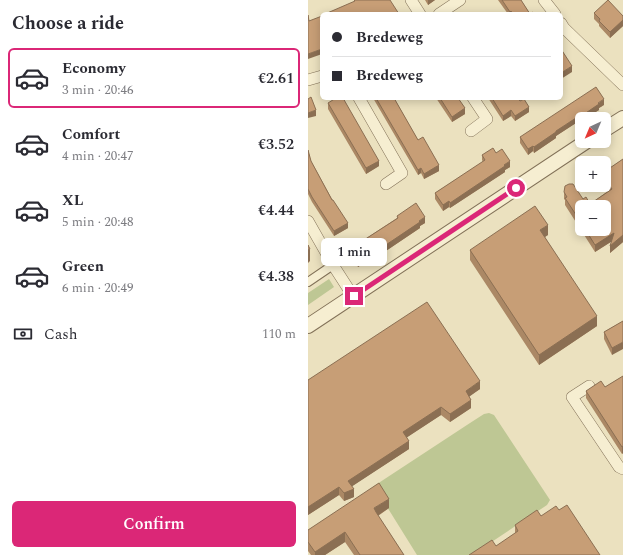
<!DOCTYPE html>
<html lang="en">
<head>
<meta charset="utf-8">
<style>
  body { margin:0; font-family:Spectral,serif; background:#f7f7f7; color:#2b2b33; height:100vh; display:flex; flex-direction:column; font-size:15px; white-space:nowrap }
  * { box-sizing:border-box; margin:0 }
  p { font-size:13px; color:#7c7c81 }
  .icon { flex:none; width:22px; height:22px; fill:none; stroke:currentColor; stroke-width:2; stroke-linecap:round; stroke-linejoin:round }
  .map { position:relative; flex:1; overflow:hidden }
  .details { display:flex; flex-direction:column; background:#fff; width:308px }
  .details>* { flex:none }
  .banner { position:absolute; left:12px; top:12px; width:243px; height:88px; border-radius:6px; box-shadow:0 2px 10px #0003; display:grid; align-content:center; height:88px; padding:0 12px; background:#fff }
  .needle { width:26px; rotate:224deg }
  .fabs { position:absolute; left:267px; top:112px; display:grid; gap:8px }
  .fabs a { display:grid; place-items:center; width:36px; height:36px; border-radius:6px; background:#fff; box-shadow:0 2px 10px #0003; font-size:20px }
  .end { position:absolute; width:18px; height:18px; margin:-9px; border:5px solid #db2777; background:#fff; box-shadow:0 0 0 2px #fff }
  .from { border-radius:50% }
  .bubble { position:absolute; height:28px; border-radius:6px; background:#fff; box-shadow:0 2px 10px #0003; font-size:13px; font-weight:600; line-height:28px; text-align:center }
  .banner b { display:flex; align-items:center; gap:14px; height:38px; font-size:15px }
  .banner b+b { border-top:1px solid #e1e1e2 }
  .banner i { width:10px; height:10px; background:#2b2b33 }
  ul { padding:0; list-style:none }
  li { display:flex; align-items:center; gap:12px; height:60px; margin:0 8px 6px; padding:0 4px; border:2px solid transparent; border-radius:6px }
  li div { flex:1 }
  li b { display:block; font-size:15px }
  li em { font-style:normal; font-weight:600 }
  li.selected { border-color:#db2777 }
  li>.icon { width:36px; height:36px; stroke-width:1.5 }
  h2 { padding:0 12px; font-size:18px; line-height:48px }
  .pay { display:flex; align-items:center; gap:10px; height:44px; padding:0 12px; font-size:15px }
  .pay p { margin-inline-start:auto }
  .primary-button { display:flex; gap:8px; margin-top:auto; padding:8px 12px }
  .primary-button a { flex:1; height:46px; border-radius:6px; background:#db2777; color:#fff; font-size:16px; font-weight:600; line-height:46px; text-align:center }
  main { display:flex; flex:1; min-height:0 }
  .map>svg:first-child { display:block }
  .green { fill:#bec794 }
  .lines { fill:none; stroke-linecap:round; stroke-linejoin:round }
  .pedestrian-casing { stroke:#827158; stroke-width:10 }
  .minor-casing { stroke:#827158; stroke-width:12 }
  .tertiary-casing { stroke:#827158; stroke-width:16 }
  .pedestrian { stroke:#f6eed1; stroke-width:8 }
  .minor { stroke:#f6eed1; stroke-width:11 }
  .tertiary { stroke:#f6eed1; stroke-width:14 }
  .wall { fill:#ab8865; fill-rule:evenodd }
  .shaded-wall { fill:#8b6f53 }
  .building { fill:#c79e76; stroke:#8b6f53 }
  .route { stroke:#db2777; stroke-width:5 }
</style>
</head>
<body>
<main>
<section class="details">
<h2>Choose a ride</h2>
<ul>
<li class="selected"><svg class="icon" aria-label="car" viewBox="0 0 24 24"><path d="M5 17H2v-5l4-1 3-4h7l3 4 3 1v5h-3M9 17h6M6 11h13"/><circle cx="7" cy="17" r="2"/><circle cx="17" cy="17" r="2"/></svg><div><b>Economy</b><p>3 min · 20:46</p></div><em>€2.61</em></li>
<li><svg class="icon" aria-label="car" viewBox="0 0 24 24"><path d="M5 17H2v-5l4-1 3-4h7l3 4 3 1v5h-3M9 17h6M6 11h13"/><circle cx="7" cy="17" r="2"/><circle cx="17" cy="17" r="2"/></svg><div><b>Comfort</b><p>4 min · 20:47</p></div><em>€3.52</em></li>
<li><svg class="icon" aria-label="car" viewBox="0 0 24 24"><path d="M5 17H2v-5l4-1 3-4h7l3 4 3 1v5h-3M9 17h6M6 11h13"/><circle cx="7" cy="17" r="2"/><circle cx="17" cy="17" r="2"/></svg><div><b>XL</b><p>5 min · 20:48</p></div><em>€4.44</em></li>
<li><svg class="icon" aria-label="car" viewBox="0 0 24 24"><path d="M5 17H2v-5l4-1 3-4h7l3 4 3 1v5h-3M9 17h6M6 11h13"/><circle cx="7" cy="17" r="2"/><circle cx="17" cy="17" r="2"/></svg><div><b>Green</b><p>6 min · 20:49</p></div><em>€4.38</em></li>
</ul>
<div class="pay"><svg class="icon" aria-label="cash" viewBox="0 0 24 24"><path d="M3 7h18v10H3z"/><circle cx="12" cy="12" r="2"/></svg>Cash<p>110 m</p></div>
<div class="primary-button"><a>Confirm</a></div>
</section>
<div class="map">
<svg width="315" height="555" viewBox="0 0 315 555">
  <rect width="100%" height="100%" fill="#ebe1bf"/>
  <path class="green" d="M21,279L26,287L0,305V293Z
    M181,413L186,415L242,500L239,505L164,555H109L66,486L162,423L176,414Z"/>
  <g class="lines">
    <g class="pedestrian-casing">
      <path id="pedestrian" d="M0,282L25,265"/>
    </g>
    <g class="minor-casing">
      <path id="minor" d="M103,0L112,14
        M236,0L247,14
        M131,14L152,0
        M253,23L256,28L315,85
        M0,80L14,76
        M51,98L94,173L78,184
        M163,131L179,119L165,98
        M0,221L25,265L45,296
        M281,386L264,397L311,467L315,469"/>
    </g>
    <g class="tertiary-casing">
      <path id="tertiary" d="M296,130L315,118
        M0,326L279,141"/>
    </g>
    <use href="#pedestrian" class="pedestrian"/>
    <use href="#minor" class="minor"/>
    <use href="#tertiary" class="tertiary"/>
  </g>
  <path class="wall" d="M117,0H127L120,5Z
    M190,0H213L222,14H226H200Z
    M286,13L315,16V26L302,38L291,26V24L286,19Z
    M65,98H86L110,140L131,171L116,179L113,173L110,175Z
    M128,98H150L157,114L144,122Z
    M180,98H210L221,112L207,121L203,116L195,121Z
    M20,103L71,166L58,174L20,109Z
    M296,105L291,108V110L274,119V121L269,125L268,123L248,136V138L226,153L225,151L220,155L212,143V137Z
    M0,150L3,161L40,228L26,236L4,202L0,194Z
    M188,153L202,167L197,170V172L142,208L141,207L135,211L127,199V193L175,162L174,160V155Z
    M315,159V242L302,253L304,241L287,252L257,205V200L256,199V192L275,199L282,204L300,191L296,185V172ZM274,207L296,229H274Z
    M89,216L117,223L112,226V228L57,265L56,263L50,267L42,255V249L89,218Z
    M240,235L237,237L289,326L231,365L162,260V250Z
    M315,321L304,355L296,339V332Z
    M315,376V453L314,454L278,398V391L297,387Z
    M0,380L172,389L161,396L163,408L142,422L133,415L99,437L101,449L44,486L46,497L36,501L31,495L0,515Z
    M81,508L70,516L96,555H46L37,542L17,555H3L0,551V530Z
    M251,510L188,546L207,534V525Z"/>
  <path class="shaded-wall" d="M120,0H127L120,5Z
    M315,20V26L302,38V32Z
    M14,49V54L0,59V54Z
    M264,66V72L253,79V73Z
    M296,99V105L291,108V110L277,119H274V121L269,125V119Z
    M221,107V112L207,121V116Z
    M157,108V114L144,122V117Z
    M8,110V116L0,118V113Z
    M203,110V116L195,121V116Z
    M268,118V123L248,136V138L226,153V147L248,131Z
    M225,146V151L220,155V149Z
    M71,161V166L58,174V168Z
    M202,161V167L197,170V172L142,208V203Z
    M131,165V171L116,179V174Z
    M113,168V173L110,175V170Z
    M141,201V207L135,211V205Z
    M117,217V223L112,226V228L57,265V259Z
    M40,223V228L26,236V231Z
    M240,225V235L232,240V230Z
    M306,233V240L287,252V245Z
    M315,235V242L302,253V246Z
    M2,249V261L0,263V250Z
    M56,258V263L50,267V261Z
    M289,316V326L231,365V355Z
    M315,342V349L304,355V348Z
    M172,381V389L158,399V391Z
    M163,400V408L142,422V414Z
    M133,407V415L95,440V432Z
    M101,441V449L40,489V481Z
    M315,446V453L314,454V447Z
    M31,487V495L0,515V507Z
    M46,489V497L36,501V493Z
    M81,499V508L66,518V508Z
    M37,532V542L17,555H7V552Z"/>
  <path class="building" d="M46,0H82L91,14H17L47,1Z
    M194,0H213L222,14L225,12L226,14H205L203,11L202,12Z
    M300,0L315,16V20L302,32L291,21L292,19L286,13Z
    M0,15L1,21L14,16V49L0,54Z
    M253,49L264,66L253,73Z
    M288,87L296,99L290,103L291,104L269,119L268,118L248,131V132L226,147L225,146L220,149L212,137Z
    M3,97L8,110L0,113V99Z
    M28,98H35L71,161L58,168L20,103Z
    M68,98H86L110,140L115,137L131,165L116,174L113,168L110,170Z
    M132,98H150L157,108L144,117Z
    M184,98H210L212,101L216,99L221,107L207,116L203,110L195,116Z
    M185,148L188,153L194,149L202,161L196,165L197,166L142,203L141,201L135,205L127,193L177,160L174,155Z
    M0,150L3,161L24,200H25L40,223L26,231L4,197L0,189Z
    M315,159V235L302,246L306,233L287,245L277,229H296V207H274V224L257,198L259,197L256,192L257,186L261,184H265L275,199L278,197L282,204L304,189L296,178V172Z
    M108,203L117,217L111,221L112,222L57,259L56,258L50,261L42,249L90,218L89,216Z
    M227,206L240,225L232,230L289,316L231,355L162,250Z
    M0,245L2,249L0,250Z
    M119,302L172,381L158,391L163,400L142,414L133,407L95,432L101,441L40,481L46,489L36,493L31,487L0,507V380Z
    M315,321V342L304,348L296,332Z
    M315,376V446L314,447L278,391L293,381L297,387Z
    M71,483L81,499L66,508L68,512L96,555H52L37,532L7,552L0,542V530Z
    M259,505L292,555H161L184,540L188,546L210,531L207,525L229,510L233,516L248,506L251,510Z"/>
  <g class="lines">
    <path class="route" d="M46,296L208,188"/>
  </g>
</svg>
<div class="fabs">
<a><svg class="needle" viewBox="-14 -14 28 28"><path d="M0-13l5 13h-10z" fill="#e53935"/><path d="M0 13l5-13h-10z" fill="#7c7c81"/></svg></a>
<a>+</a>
<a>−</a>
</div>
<i class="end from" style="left:208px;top:188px"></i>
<i class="end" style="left:46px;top:296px"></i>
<div class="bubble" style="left:13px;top:238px;width:66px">1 min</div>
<div class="banner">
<b><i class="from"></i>Bredeweg</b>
<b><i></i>Bredeweg</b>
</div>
</div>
</main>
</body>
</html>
